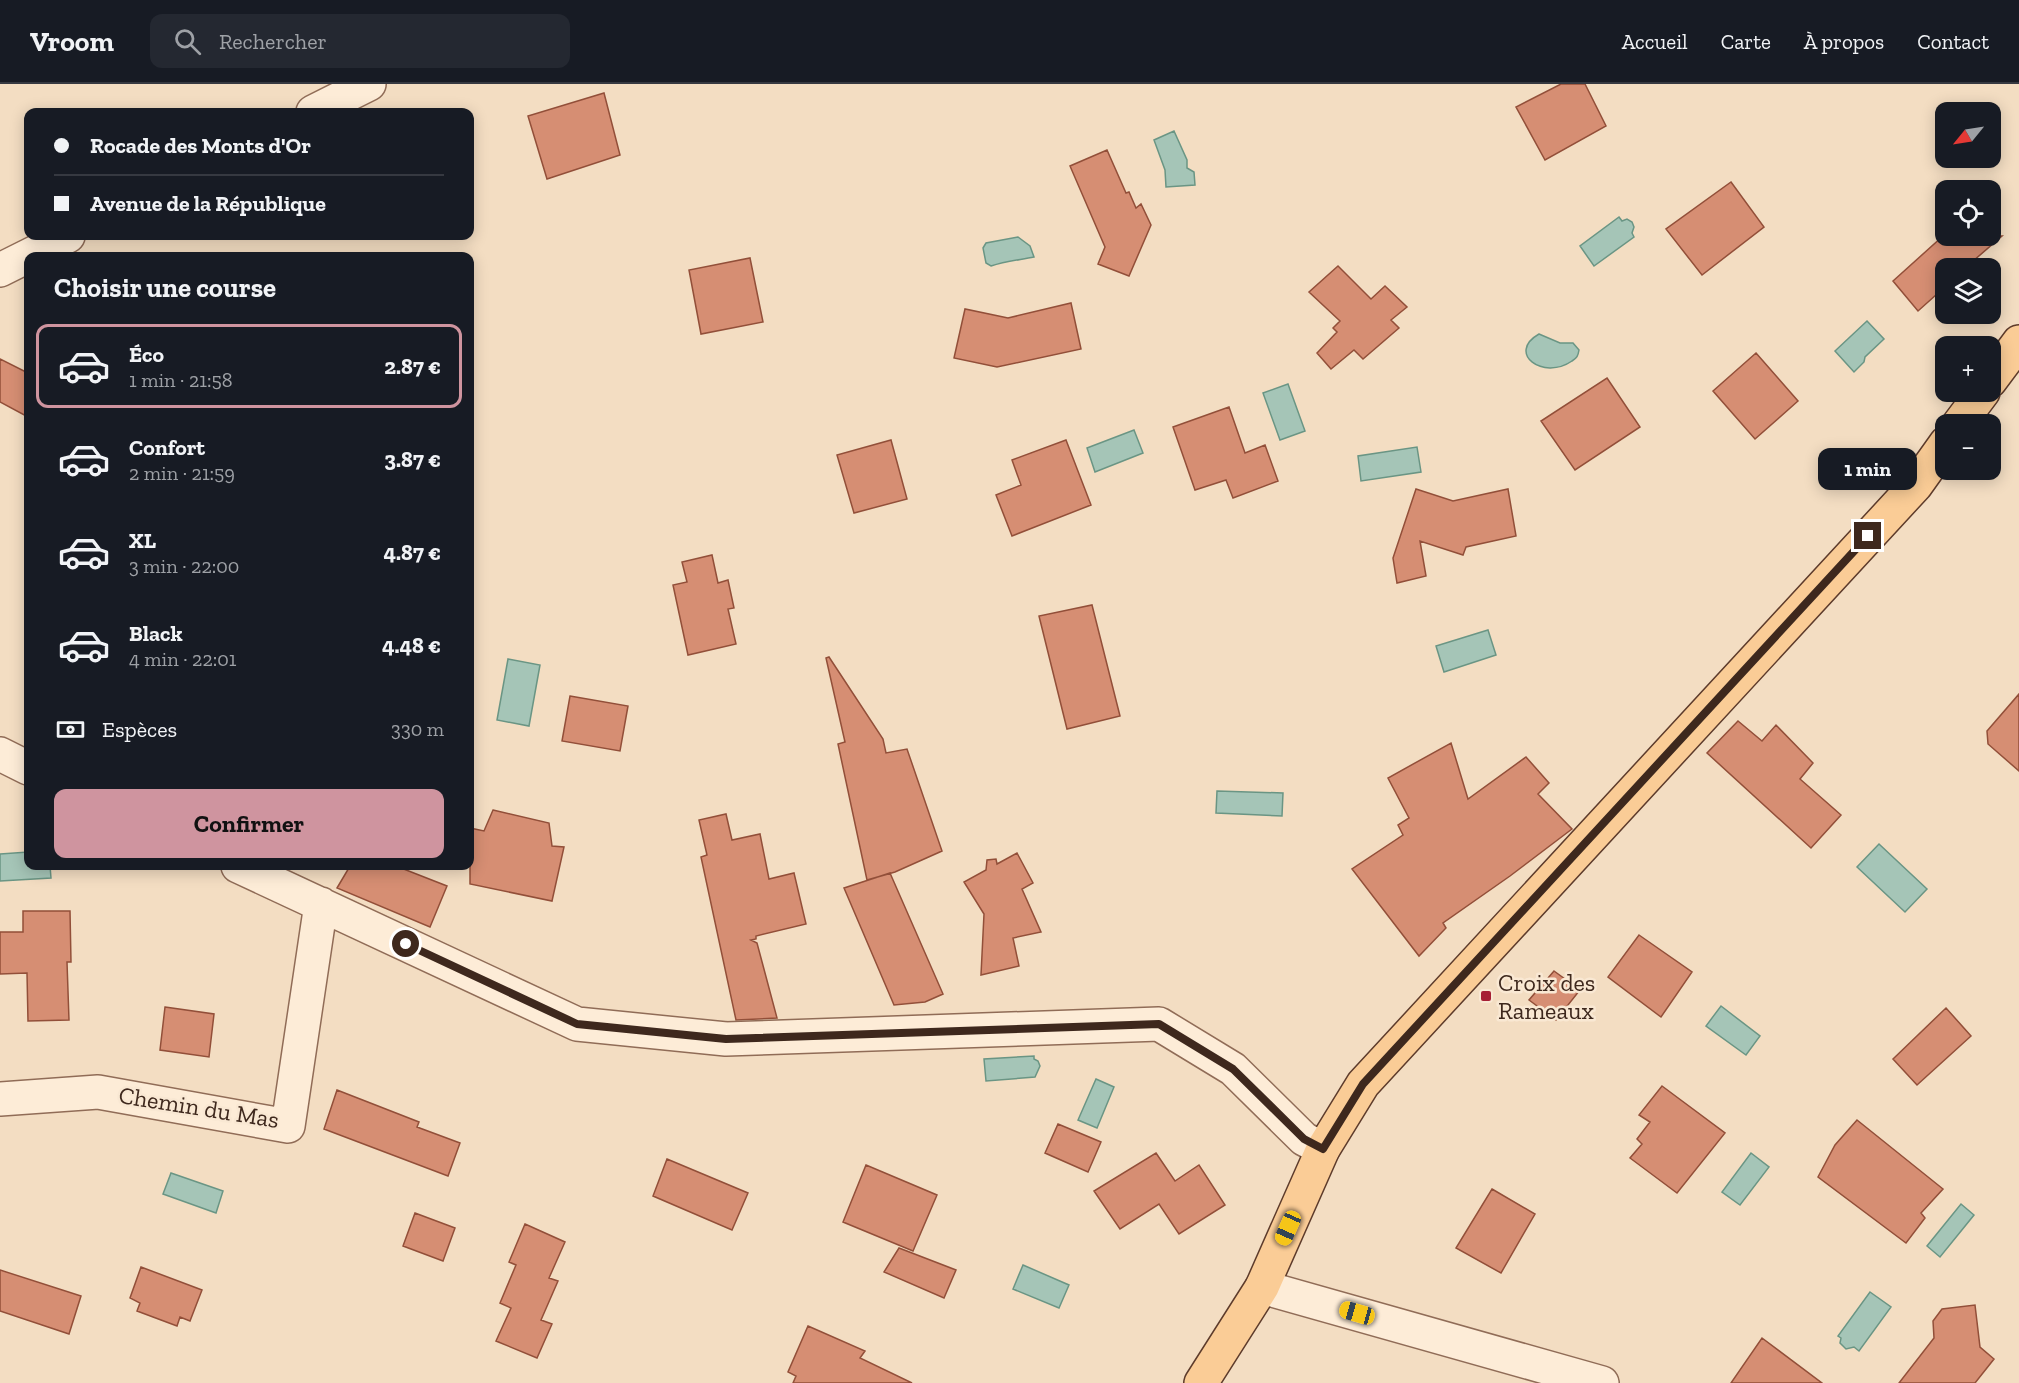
<!DOCTYPE html>
<html lang="fr">
<head>
<meta charset="utf-8">
<style>
  body { margin:0; font-family:"Zilla Slab",serif; background:#242831; color:#f1f3f6; height:100vh; display:flex; flex-direction:column; font-size:22px; white-space:nowrap }
  * { box-sizing:border-box; margin:0 }
  p { font-size:20px; color:#9ea1a6 }
  .icon { flex:none; width:33px; height:33px; fill:none; stroke:currentColor; stroke-width:2; stroke-linecap:round; stroke-linejoin:round }
  .map { position:relative; flex:1; overflow:hidden }
  .side { position:absolute; left:24px; top:168px; width:450px; height:618px; display:flex; flex-direction:column; background:#171b24; border-radius:12px; box-shadow:0 3px 15px #0003 }
  .side>* { flex:none }
  .hud { position:absolute; left:24px; top:24px; width:450px; height:132px; border-radius:12px; box-shadow:0 3px 15px #0003; display:grid; align-content:center; height:132px; padding:0 30px; background:#171b24 }
  .needle { width:39px; rotate:240deg }
  .tools { position:absolute; left:1935px; top:18px; display:grid; gap:12px }
  .tools a { display:grid; place-items:center; width:66px; height:66px; border-radius:12px; background:#171b24; box-shadow:0 3px 15px #0003; font-size:30px }
  .end { position:absolute; width:27px; height:27px; margin:-14px; border:8px solid #3e281d; background:#fff; box-shadow:0 0 0 3px #fff }
  .from { border-radius:50% }
  .bubble { position:absolute; height:42px; border-radius:12px; background:#171b24; box-shadow:0 3px 15px #0003; font-size:20px; font-weight:800; line-height:42px; text-align:center }
  .car { position:absolute; width:18px; height:36px; margin:-18px -9px; border-radius:8px; box-shadow:0 0 4px 2px #0007; background:linear-gradient(#f5c518 24%,#345 0 40%,#f5c518 0 76%,#345 0 86%,#f5c518 0) }
  .hud b { display:flex; align-items:center; gap:21px; height:57px; font-size:22px }
  .hud b+b { border-top:2px solid #363941 }
  .hud i { width:15px; height:15px; background:#f1f3f6 }
  ul { padding:0; list-style:none }
  li { display:flex; align-items:center; gap:18px; height:84px; margin:0 12px 9px; padding:0 18px; border:3px solid transparent; border-radius:12px }
  li div { flex:1 }
  li b { display:block; font-size:22px }
  li em { font-style:normal; font-weight:800 }
  li.selected { border-color:#cf949f }
  li>.icon { width:54px; height:54px; stroke-width:1.5 }
  h2 { padding:0 30px; font-size:27px; line-height:72px }
  .pay { display:flex; align-items:center; gap:15px; height:66px; padding:0 30px; font-size:22px }
  .pay p { margin-inline-start:auto }
  .primary-button { display:flex; gap:12px; margin-top:auto; padding:12px 30px }
  .primary-button a { flex:1; height:69px; border-radius:12px; background:#cf949f; color:#111; font-size:24px; font-weight:800; line-height:69px; text-align:center }
  header { display:flex; align-items:center; gap:36px; box-sizing:border-box; height:84px; padding:0 30px; background:#171b24; border-bottom:2px solid #363941 }
  header strong { font-size:28px }
  nav { display:flex; gap:33px; margin-inline-start:auto; font-size:21px }
  .search { width:420px; height:54px; background:#242831; display:flex; align-items:center; gap:15px; box-sizing:border-box; padding:0 21px; border-radius:12px; color:#9ea1a6; font-size:22px }
  .map>svg:first-child { display:block }
  .water { fill:#a5c5b7; stroke:#6a9584; stroke-width:1.5 }
  .building { fill:#d68e73; stroke:#924f39; stroke-width:1.5 }
  .lines { fill:none; stroke-linecap:round; stroke-linejoin:round }
  .minor-casing { stroke:#906c57; stroke-width:36 }
  .major-casing { stroke:#5d3b2b; stroke-width:36 }
  .minor { stroke:#fdecd7; stroke-width:33 }
  .major { stroke:#facc96; stroke-width:33 }
  .route { stroke:#3e281d; stroke-width:8 }
  .poi-dot { fill:#a61f34; stroke:#f9e8d3; stroke-width:2 }
  .labels { text-anchor:middle; dominant-baseline:central; stroke-width:5; stroke-linejoin:round; paint-order:stroke }
  .poi-label { font-size:24px; fill:#3e281d; stroke:#f9e8d3; text-anchor:start }
  .street-label { font-size:24px; fill:#3e281d; stroke:#f9e8d3 }
</style>
</head>
<body>
<header>
<strong>Vroom</strong>
<div class="search"><svg class="icon" aria-label="search" viewBox="0 0 24 24"><circle cx="10" cy="10" r="6"/><path d="M15 15l6 6"/></svg>Rechercher</div>
<nav><a>Accueil</a><a>Carte</a><a>À propos</a><a>Contact</a></nav>
</header>
<div class="map">
<svg width="2019" height="1299" viewBox="0 0 2019 1299">
  <rect width="100%" height="100%" fill="#f3ddc2"/>
  <path class="water" d="M1174,47L1187,76V84L1194,88L1195,101L1166,103L1165,86L1154,56Z
    M1619,133L1622,137L1627,135L1632,138L1634,143L1632,149L1634,153L1594,182L1580,162Z
    M1018,153L1030,162L1034,173C1019,176 1006,177 991,182L986,179L983,164L986,159Z
    M1867,237L1884,255L1865,273L1864,278L1854,288L1835,267Z
    M1539,250L1560,259H1573L1579,266C1578,272 1577,274 1572,277C1543,297 1506,269 1539,250Z
    M1288,300L1305,347L1280,356L1263,309Z
    M1134,346L1143,369L1095,388L1087,364Z
    M1417,363L1421,388L1361,397L1358,372Z
    M1488,546L1496,571L1444,588L1436,562Z
    M508,575L540,581L529,642L497,636Z
    M1217,707L1283,709L1282,732L1216,729Z
    M1879,760L1927,805L1905,828L1857,783Z
    M28,768V782H50L51,794L0,797V770Z
    M1721,922L1760,952L1746,971L1706,942Z
    M1034,972V975L1038,977L1040,982L1035,993L986,997L984,975Z
    M1096,995L1114,1003L1097,1044L1078,1036Z
    M1751,1069L1769,1083L1740,1121L1722,1108Z
    M171,1089L223,1107L216,1129L163,1110Z
    M1961,1120L1974,1131L1940,1173L1927,1162Z
    M1023,1181L1069,1201L1059,1224L1013,1205Z
    M1870,1208L1891,1223L1859,1267L1854,1263L1846,1265L1840,1259L1841,1254L1838,1252Z"/>
  <path class="building" d="M1561,0H1585L1606,42L1545,76L1516,23Z
    M604,9L620,71L547,95L528,32Z
    M1107,66L1126,109L1129,108L1136,124L1141,120L1151,141L1129,192L1098,180L1105,163L1070,82Z
    M1731,98L1764,143L1702,191L1666,145Z
    M1943,152H2002L1965,184H1946V202L1918,227L1893,197Z
    M750,174L763,238L701,250L689,186Z
    M1338,182L1371,215L1385,202L1407,223L1391,236L1399,244L1363,275L1354,266L1331,285L1317,269L1337,248L1333,244L1340,237L1309,208Z
    M1071,219L1081,265L997,283L954,274L965,225L1008,234Z
    M1756,269L1798,317L1755,355L1713,307Z
    M0,275L28,289V333L0,318Z
    M1607,294L1640,343L1575,386L1541,337Z
    M1229,323L1245,369L1265,361L1278,397L1233,414L1226,396L1195,406L1173,343Z
    M891,356L907,415L854,429L837,371Z
    M1066,356L1091,421L1012,452L996,411L1021,401L1012,376Z
    M1416,405L1453,417L1508,405L1516,452L1466,463L1463,471L1420,457L1426,492L1397,499L1393,474Z
    M712,471L718,499L728,496L734,524L728,525L736,560L688,571L673,501L687,498L682,478Z
    M1092,521L1120,632L1067,645L1039,532Z
    M829,573L883,655L886,669L907,665L942,767L895,788L867,796L838,660L845,658L826,574Z
    M2019,610V687L1988,660L1987,647Z
    M570,612L628,622L620,667L562,657Z
    M1738,637L1762,657L1776,641L1813,679L1800,695L1841,731L1811,764L1707,669Z
    M1451,659L1468,715L1526,673L1549,699L1538,710L1572,745L1510,792L1443,839L1446,844L1419,872L1352,785L1403,751L1398,741L1409,734L1388,694Z
    M493,726L549,739L552,762L564,763L552,817L470,800V744L484,747Z
    M726,730L732,756L760,750L769,795L794,789L806,840L756,852V855L751,856L757,859L777,934L736,936L701,773L707,771L699,736Z
    M1017,769L1033,799L1022,805L1041,848L1013,854L1019,882L981,891L984,830L964,798L986,786L987,776L996,775L997,780Z
    M350,782H396L447,802L430,843L337,804Z
    M890,789L943,910L925,918L894,921L844,804Z
    M23,827H70L71,878H67L69,936L28,937L27,889L0,890V848H23Z
    M1639,851L1692,888L1661,933L1608,893Z
    M1554,887L1580,906L1556,936L1529,916Z
    M165,923L214,930L209,973L160,966Z
    M1946,924L1971,952L1917,1001L1893,975Z
    M1662,1002L1725,1049L1677,1109L1630,1074L1642,1060L1637,1055L1650,1038L1639,1031Z
    M337,1006L419,1038L417,1043L460,1059L448,1092L324,1045Z
    M1857,1036L1943,1105L1921,1129L1925,1134L1906,1159L1818,1093L1835,1061Z
    M1058,1040L1101,1058L1088,1088L1045,1069Z
    M1156,1069L1175,1097L1199,1081L1225,1121L1179,1150L1159,1120L1120,1145L1094,1107Z
    M667,1075L748,1109L732,1146L653,1112Z
    M866,1081L937,1111L913,1167L843,1138Z
    M1492,1105L1535,1130L1501,1189L1456,1164Z
    M415,1129L455,1144L443,1177L403,1162Z
    M525,1140L565,1158L549,1194L558,1197L541,1236L552,1240L537,1274L496,1257L511,1224L500,1219L516,1181L509,1178Z
    M899,1164L956,1186L944,1214L884,1188Z
    M141,1183L202,1206L190,1237L180,1233L177,1242L137,1227L140,1219L130,1214Z
    M0,1186L81,1212L69,1250L0,1227Z
    M1975,1221L1980,1263L1994,1275L1975,1299H1899L1934,1254L1933,1237L1942,1225Z
    M808,1242L865,1267L860,1274L912,1299H793L796,1292L788,1288Z
    M1762,1254L1822,1299H1731Z"/>
  <g class="lines">
    <g class="minor-casing">
      <path id="minor" d="M313,28L369,0
        M0,186L68,152
        M0,670L28,684
        M238,782L577,940L726,955L1159,940L1233,985L1304,1055L1323,1065
        M0,1015L98,1008L288,1042L321,820
        M1262,1203L1602,1299"/>
    </g>
    <g class="major-casing">
      <path id="major" d="M1990,297L2019,258
        M1959,340L1983,308
        M1201,1299L1262,1203L1323,1065L1363,1000L1916,401L1946,359"/>
    </g>
    <use href="#minor" class="minor"/>
    <use href="#major" class="major"/>
  </g>
  <g class="lines">
    <path class="route" d="M406,860L577,940L726,955L1159,940L1233,985L1304,1055L1323,1065L1363,1000L1868,452"/>
  </g>
  <rect class="poi-dot" x="1480" y="906" width="12" height="12" rx="3"/>
  <g class="labels">
    <g class="poi-label">
      <text x="1498" y="898">Croix des<tspan x="1498" dy="28">Rameaux</tspan></text>
    </g>
    <g class="street-label">
      <text transform="translate(199 1023) rotate(9)">Chemin du Mas</text>
    </g>
  </g>
</svg>
<div class="tools">
<a><svg class="needle" viewBox="-14 -14 28 28"><path d="M0-13l5 13h-10z" fill="#e53935"/><path d="M0 13l5-13h-10z" fill="#9ea1a6"/></svg></a>
<a><svg class="icon" aria-label="locate" viewBox="0 0 24 24"><circle cx="12" cy="12" r="6"/><path d="M12 2v4M12 18v4M2 12h4M18 12h4"/></svg></a>
<a><svg class="icon" aria-label="layers" viewBox="0 0 24 24"><path d="M12 4l9 5-9 5-9-5zM3 14l9 5 9-5"/></svg></a>
<a>+</a>
<a>−</a>
</div>
<i class="end from" style="left:406px;top:860px"></i>
<i class="end" style="left:1868px;top:452px"></i>
<div class="bubble" style="left:1818px;top:364px;width:99px">1 min</div>
<i class="car" style="left:1288px;top:1144px;rotate:204deg"></i>
<i class="car" style="left:1357px;top:1229px;rotate:286deg"></i>
<div class="hud">
<b><i class="from"></i>Rocade des Monts d'Or</b>
<b><i></i>Avenue de la République</b>
</div>
<section class="side">
<h2>Choisir une course</h2>
<ul>
<li class="selected"><svg class="icon" aria-label="car" viewBox="0 0 24 24"><path d="M5 17H2v-5l4-1 3-4h7l3 4 3 1v5h-3M9 17h6M6 11h13"/><circle cx="7" cy="17" r="2"/><circle cx="17" cy="17" r="2"/></svg><div><b>Éco</b><p>1 min · 21:58</p></div><em>2.87 €</em></li>
<li><svg class="icon" aria-label="car" viewBox="0 0 24 24"><path d="M5 17H2v-5l4-1 3-4h7l3 4 3 1v5h-3M9 17h6M6 11h13"/><circle cx="7" cy="17" r="2"/><circle cx="17" cy="17" r="2"/></svg><div><b>Confort</b><p>2 min · 21:59</p></div><em>3.87 €</em></li>
<li><svg class="icon" aria-label="car" viewBox="0 0 24 24"><path d="M5 17H2v-5l4-1 3-4h7l3 4 3 1v5h-3M9 17h6M6 11h13"/><circle cx="7" cy="17" r="2"/><circle cx="17" cy="17" r="2"/></svg><div><b>XL</b><p>3 min · 22:00</p></div><em>4.87 €</em></li>
<li><svg class="icon" aria-label="car" viewBox="0 0 24 24"><path d="M5 17H2v-5l4-1 3-4h7l3 4 3 1v5h-3M9 17h6M6 11h13"/><circle cx="7" cy="17" r="2"/><circle cx="17" cy="17" r="2"/></svg><div><b>Black</b><p>4 min · 22:01</p></div><em>4.48 €</em></li>
</ul>
<div class="pay"><svg class="icon" aria-label="cash" viewBox="0 0 24 24"><path d="M3 7h18v10H3z"/><circle cx="12" cy="12" r="2"/></svg>Espèces<p>330 m</p></div>
<div class="primary-button"><a>Confirmer</a></div>
</section>
</div>
</body>
</html>
